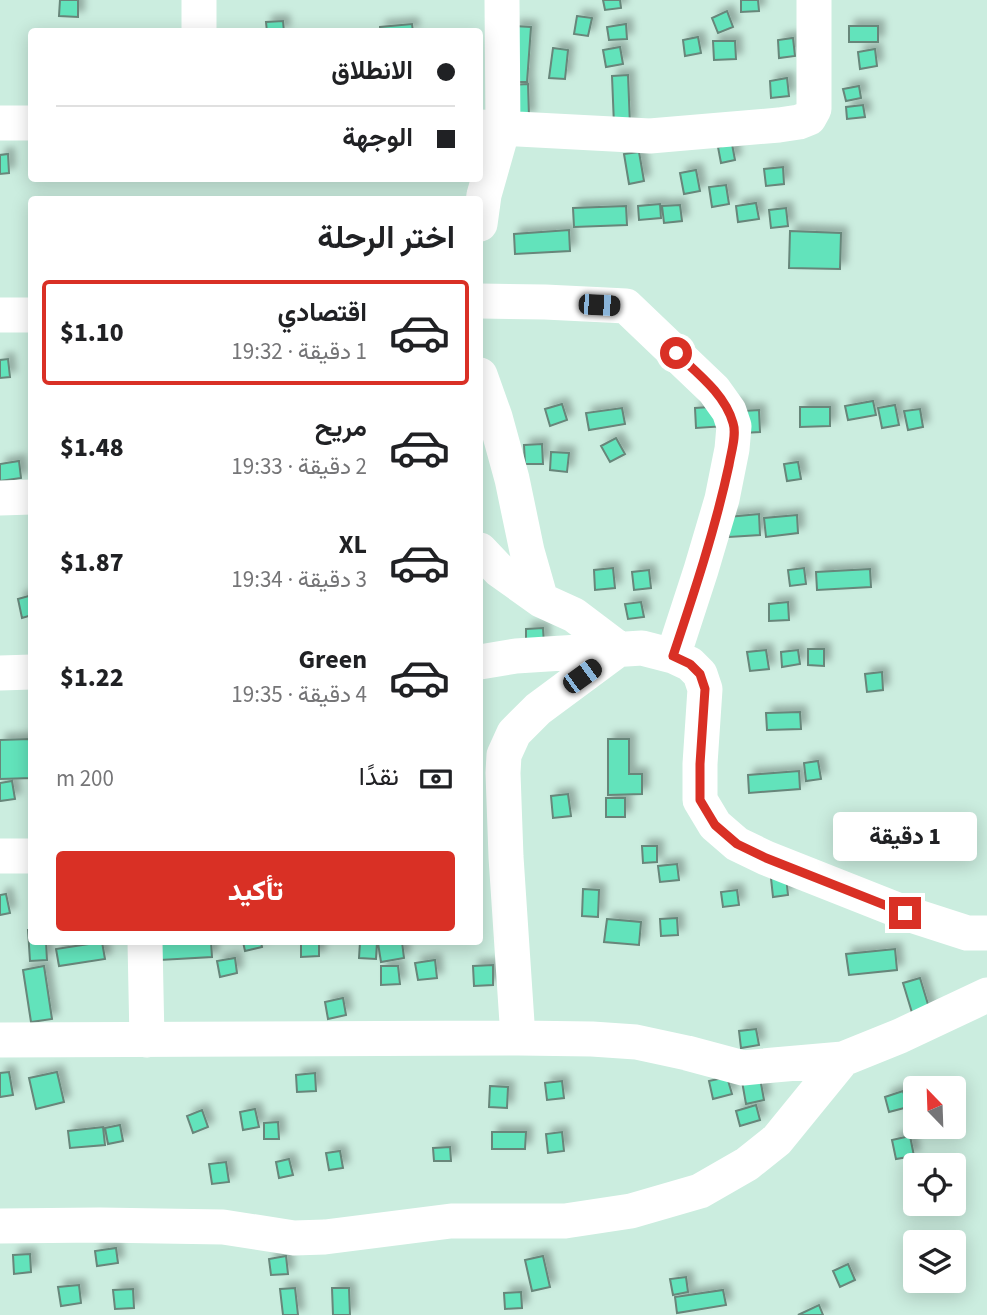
<!DOCTYPE html>
<html lang="ar">
<head>
<meta charset="utf-8">
<style>
  body { margin:0; font-family:"Source Sans 3",Vazirmatn,sans-serif; background:#f2f2f2; color:#202124; direction:rtl; height:100vh; display:flex; flex-direction:column; font-size:26px; white-space:nowrap }
  * { box-sizing:border-box; margin:0 }
  p { font-size:23px; color:#757577 }
  .icon { flex:none; width:38px; height:38px; fill:none; stroke:currentColor; stroke-width:2; stroke-linecap:round; stroke-linejoin:round }
  .map { position:relative; flex:1; overflow:hidden; direction:ltr }
  .drawer { position:absolute; left:28px; top:196px; width:455px; height:749px; display:flex; flex-direction:column; background:#fff; border-radius:7px; box-shadow:0 4px 18px #0003; direction:rtl }
  .drawer>* { flex:none }
  .banner { position:absolute; left:28px; top:28px; width:455px; height:154px; border-radius:7px; box-shadow:0 4px 18px #0003; direction:rtl; display:grid; align-content:center; height:154px; padding:0 28px; background:#fff }
  .needle { width:46px; rotate:337deg }
  .tools { position:absolute; left:903px; top:1076px; display:grid; gap:14px }
  .tools a { display:grid; place-items:center; width:63px; height:63px; border-radius:7px; background:#fff; box-shadow:0 4px 18px #0003; font-size:35px }
  .end { position:absolute; width:32px; height:32px; margin:-16px; border:9px solid #d93025; background:#fff; box-shadow:0 0 0 4px #fff }
  .from { border-radius:50% }
  .bubble { position:absolute; height:49px; border-radius:7px; background:#fff; box-shadow:0 4px 18px #0003; font-size:23px; font-weight:800; line-height:49px; text-align:center; direction:rtl }
  .car { position:absolute; width:21px; height:42px; margin:-21px -10px; border-radius:9px; box-shadow:0 0 5px 2px #0007; background:linear-gradient(#222 24%,#8ab4d8 0 40%,#222 0 76%,#8ab4d8 0 86%,#222 0) }
  .banner b { display:flex; align-items:center; gap:24px; height:66px; font-size:26px }
  .banner b+b { border-top:2px solid #e0e0e0 }
  .banner i { width:18px; height:18px; background:#202124 }
  ul { padding:0; list-style:none }
  li { display:flex; align-items:center; gap:21px; height:105px; margin:0 14px 10px; padding:0 14px; border:4px solid transparent; border-radius:7px }
  li div { flex:1 }
  li b { display:block; font-size:26px }
  li em { font-style:normal; font-weight:800 }
  li.selected { border-color:#d93025 }
  li>.icon { width:63px; height:63px; stroke-width:1.5 }
  h2 { padding:0 28px; font-size:32px; line-height:84px }
  .pay { display:flex; align-items:center; gap:18px; height:77px; padding:0 28px; font-size:26px }
  .pay p { margin-inline-start:auto }
  .button { display:flex; gap:14px; margin-top:auto; padding:14px 28px }
  .button a { flex:1; height:80px; border-radius:7px; background:#d93025; color:#fff; font-size:28px; font-weight:800; line-height:80px; text-align:center }
  .map>svg:first-child { display:block }
  .building { fill:#62e3bb; stroke:#67867a; stroke-width:2; filter:url(#shadow) }
  .lines { fill:none; stroke-linecap:round; stroke-linejoin:round }
  .minor { stroke:#fff; stroke-width:35 }
  .route { stroke:#d93025; stroke-width:9 }
</style>
</head>
<body>
<div class="map">
<svg width="987" height="1315" viewBox="0 0 987 1315">
  <defs>
    <filter id="shadow"><feDropShadow dx="6" dy="-6" stdDeviation="3.5" flood-color="#0004"/></filter>
  </defs>
  <rect width="100%" height="100%" fill="#cbeddf"/>
  <path class="building" d="M60,0H78V17L59,16Z
    M603,0H620L621,8L605,10Z
    M741,0H758L759,11L741,12Z
    M727,11L733,27L718,33L712,18Z
    M577,16L592,18L588,36L574,34Z
    M283,21L284,32H267L266,22Z
    M412,24L413,32H380V27Z
    M626,24L627,39L609,40L607,27Z
    M514,26L531,27L527,82H512Z
    M849,26H878V42H849Z
    M698,37L701,53L685,56L683,40Z
    M793,38L795,56L779,58L778,40Z
    M713,41H735L736,59L714,60Z
    M620,47L623,64L606,67L603,50Z
    M553,48L568,50L565,79L549,78Z
    M875,49L877,66L860,69L858,52Z
    M628,75L630,125H614L612,76Z
    M787,78L789,96L771,98L770,81Z
    M528,84L529,117H512L511,85Z
    M859,86L861,98L846,101L843,89Z
    M863,105L865,117L847,119L846,107Z
    M732,144L735,160L721,163L718,147Z
    M639,152L644,181L629,184L624,154Z
    M8,154L9,173L0,174V155Z
    M783,167L784,184L766,186L764,169Z
    M696,170L700,191L684,194L680,173Z
    M726,185L729,204L712,207L709,187Z
    M756,203L759,219L738,222L736,206Z
    M660,204L661,218L639,220L638,206Z
    M680,205L682,221L664,223L662,206Z
    M626,206L627,225L574,227L573,208Z
    M786,208L788,226L771,228L769,210Z
    M569,230L570,251L515,254L514,234Z
    M790,231L841,233L840,269L789,268Z
    M8,359L10,377L0,378V360Z
    M873,401L876,415L848,420L845,406Z
    M562,404L567,420L550,426L545,409Z
    M740,405L741,425L696,428L695,408Z
    M895,405L899,425L882,428L878,408Z
    M800,407H830V426L800,427Z
    M622,408L625,424L589,430L586,413Z
    M920,409L923,427L908,430L904,411Z
    M759,410L760,432L743,433V411Z
    M616,438L625,454L610,462L601,446Z
    M542,444L543,464H525L524,445Z
    M551,452L569,453L567,472L550,470Z
    M19,461L21,478L0,481V464Z
    M798,462L801,479L787,481L784,464Z
    M759,514L760,535L729,537L728,517Z
    M797,515L798,533L766,537L764,518Z
    M613,568L615,588L595,590L594,570Z
    M804,568L806,584L790,586L788,570Z
    M870,569L871,587L817,590L816,572Z
    M649,570L651,588L634,590L632,572Z
    M32,595V615L22,618L18,599Z
    M641,602L644,617L628,619L625,604Z
    M788,602L789,620L769,621V604Z
    M543,628L544,644L526,645V629Z
    M808,649H824V666L808,665Z
    M766,650L769,669L750,671L747,652Z
    M798,650L800,664L782,667L781,652Z
    M882,672L883,690L867,692L865,674Z
    M800,712L801,729L767,730L766,713Z
    M30,739L32,778L0,779V740Z
    M608,739H629V774H642V794L608,795Z
    M818,761L821,779L806,781L804,763Z
    M799,771L800,789L749,793L748,775Z
    M12,781L15,799L0,801V783Z
    M568,794L571,816L553,818L551,796Z
    M606,798H625V817H606Z
    M642,846H657V862L643,863Z
    M677,864L679,880L660,882L658,866Z
    M786,877L788,895L773,897L771,878Z
    M583,889L599,890L598,917L582,916Z
    M737,890L739,905L723,907L721,892Z
    M6,894L10,913L0,915V895Z
    M677,918L678,935L661,936L660,919Z
    M607,919L641,922L639,945L604,942Z
    M28,930H32V942H46L47,960L30,961Z
    M102,942L105,959L59,966L56,949Z
    M159,942H211L212,957L160,960Z
    M243,942H261L262,947L245,951Z
    M301,942H319V956L301,957Z
    M360,942H377L376,959L359,958Z
    M388,942H402L404,958L381,962L378,943Z
    M895,949L897,970L849,975L846,954Z
    M235,958L237,973L220,977L217,961Z
    M435,960L437,978L418,980L415,963Z
    M493,965V985L474,986L473,966Z
    M44,966L52,1019L31,1022L23,970Z
    M381,966H398L400,984L381,985Z
    M920,978L930,1011L913,1016L903,983Z
    M343,998L346,1015L328,1019L325,1002Z
    M756,1029L759,1045L741,1048L739,1031Z
    M758,1067L764,1100L746,1104L740,1070Z
    M9,1072L13,1095L0,1097V1073Z
    M57,1072L64,1102L36,1109L29,1078Z
    M315,1073L316,1091L297,1092L296,1075Z
    M727,1077L732,1094L713,1099L709,1081Z
    M562,1081L564,1098L547,1100L545,1083Z
    M490,1086L508,1087L507,1108L489,1107Z
    M903,1091L908,1107L889,1112L885,1097Z
    M756,1105L760,1120L740,1126L736,1111Z
    M255,1109L259,1127L243,1130L240,1112Z
    M202,1110L208,1127L193,1133L187,1116Z
    M278,1122L279,1139H264V1123Z
    M120,1125L123,1141L108,1144L105,1128Z
    M103,1127L105,1145L70,1148L68,1131Z
    M492,1132H526L525,1149H492Z
    M562,1132L564,1151L548,1153L546,1134Z
    M910,1136L914,1156L896,1159L892,1140Z
    M450,1147L451,1161H434L433,1148Z
    M340,1151L343,1168L329,1170L326,1153Z
    M289,1159L293,1175L279,1178L276,1162Z
    M226,1162L229,1182L212,1184L209,1164Z
    M116,1248L118,1263L97,1266L95,1251Z
    M30,1254L31,1272L14,1274L13,1255Z
    M286,1256L288,1274L271,1275L269,1259Z
    M543,1256L550,1287L532,1291L525,1260Z
    M848,1264L855,1280L840,1287L833,1271Z
    M686,1277L688,1292L673,1295L670,1279Z
    M79,1285L81,1303L61,1306L58,1287Z
    M295,1288L298,1315H283L280,1289Z
    M332,1288H349L350,1315H333Z
    M133,1289L134,1308L115,1309L113,1290Z
    M723,1290L726,1305L677,1313L675,1297Z
    M521,1292L522,1308L505,1309L504,1293Z
    M819,1305L823,1315H798Z"/>
  <g class="lines">
    <path class="minor" d="M199,32V0
      M0,123H32
      M480,127L650,136L779,125L799,122L809,118L814,109V0
      M480,224L484,195L503,128L502,0
      M480,301L545,302L626,306L714,390L729,411L734,426L732,449L722,499L701,570L673,656
      M0,315H32
      M480,375L495,417L512,479L527,551L541,600
      M0,498L32,497
      M480,550L499,570L541,600L574,615L619,649
      M480,662L516,656L642,648L673,656L690,664L700,674L705,689L700,764V800L715,825L737,844L766,858L905,913L967,933H987
      M0,673L32,672
      M0,856H32
      M145,942L147,1040
      M518,1038L506,857L503,773L504,755L514,733L538,709L619,649
      M0,1040L518,1038L592,1039L636,1042L687,1053L743,1068L774,1065L843,1059L900,1036L987,995
      M0,1226L100,1225L223,1227L294,1238L325,1237L451,1221H565L631,1211L700,1191L747,1164L777,1140L843,1059"/>
  </g>
  <g class="lines">
    <path class="route" d="M676,353C697,373 725,394 733,423C737,435 731,452 729,465C715,530 694,593 673,656L690,664L700,674L705,689L700,764V800L715,825L737,844L766,858L905,913"/>
  </g>
</svg>
<div class="tools">
<a><svg class="needle" viewBox="-14 -14 28 28"><path d="M0-13l5 13h-10z" fill="#e53935"/><path d="M0 13l5-13h-10z" fill="#757577"/></svg></a>
<a><svg class="icon" aria-label="locate" viewBox="0 0 24 24"><circle cx="12" cy="12" r="6"/><path d="M12 2v4M12 18v4M2 12h4M18 12h4"/></svg></a>
<a><svg class="icon" aria-label="layers" viewBox="0 0 24 24"><path d="M12 4l9 5-9 5-9-5zM3 14l9 5 9-5"/></svg></a>
</div>
<i class="end from" style="left:676px;top:353px"></i>
<i class="end" style="left:905px;top:913px"></i>
<div class="bubble" style="left:833px;top:812px;width:144px">1 دقيقة</div>
<i class="car" style="left:599px;top:305px;rotate:93deg"></i>
<i class="car" style="left:582px;top:676px;rotate:54deg"></i>
<div class="banner">
<b><i class="from"></i>الانطلاق</b>
<b><i></i>الوجهة</b>
</div>
<section class="drawer">
<h2>اختر الرحلة</h2>
<ul>
<li class="selected"><svg class="icon" aria-label="car" viewBox="0 0 24 24"><path d="M5 17H2v-5l4-1 3-4h7l3 4 3 1v5h-3M9 17h6M6 11h13"/><circle cx="7" cy="17" r="2"/><circle cx="17" cy="17" r="2"/></svg><div><b>اقتصادي</b><p>1 دقيقة · 19:32</p></div><em>$1.10</em></li>
<li><svg class="icon" aria-label="car" viewBox="0 0 24 24"><path d="M5 17H2v-5l4-1 3-4h7l3 4 3 1v5h-3M9 17h6M6 11h13"/><circle cx="7" cy="17" r="2"/><circle cx="17" cy="17" r="2"/></svg><div><b>مريح</b><p>2 دقيقة · 19:33</p></div><em>$1.48</em></li>
<li><svg class="icon" aria-label="car" viewBox="0 0 24 24"><path d="M5 17H2v-5l4-1 3-4h7l3 4 3 1v5h-3M9 17h6M6 11h13"/><circle cx="7" cy="17" r="2"/><circle cx="17" cy="17" r="2"/></svg><div><b>XL</b><p>3 دقيقة · 19:34</p></div><em>$1.87</em></li>
<li><svg class="icon" aria-label="car" viewBox="0 0 24 24"><path d="M5 17H2v-5l4-1 3-4h7l3 4 3 1v5h-3M9 17h6M6 11h13"/><circle cx="7" cy="17" r="2"/><circle cx="17" cy="17" r="2"/></svg><div><b>Green</b><p>4 دقيقة · 19:35</p></div><em>$1.22</em></li>
</ul>
<div class="pay"><svg class="icon" aria-label="cash" viewBox="0 0 24 24"><path d="M3 7h18v10H3z"/><circle cx="12" cy="12" r="2"/></svg>نقدًا<p>200 m</p></div>
<div class="button"><a>تأكيد</a></div>
</section>
</div>
</body>
</html>
